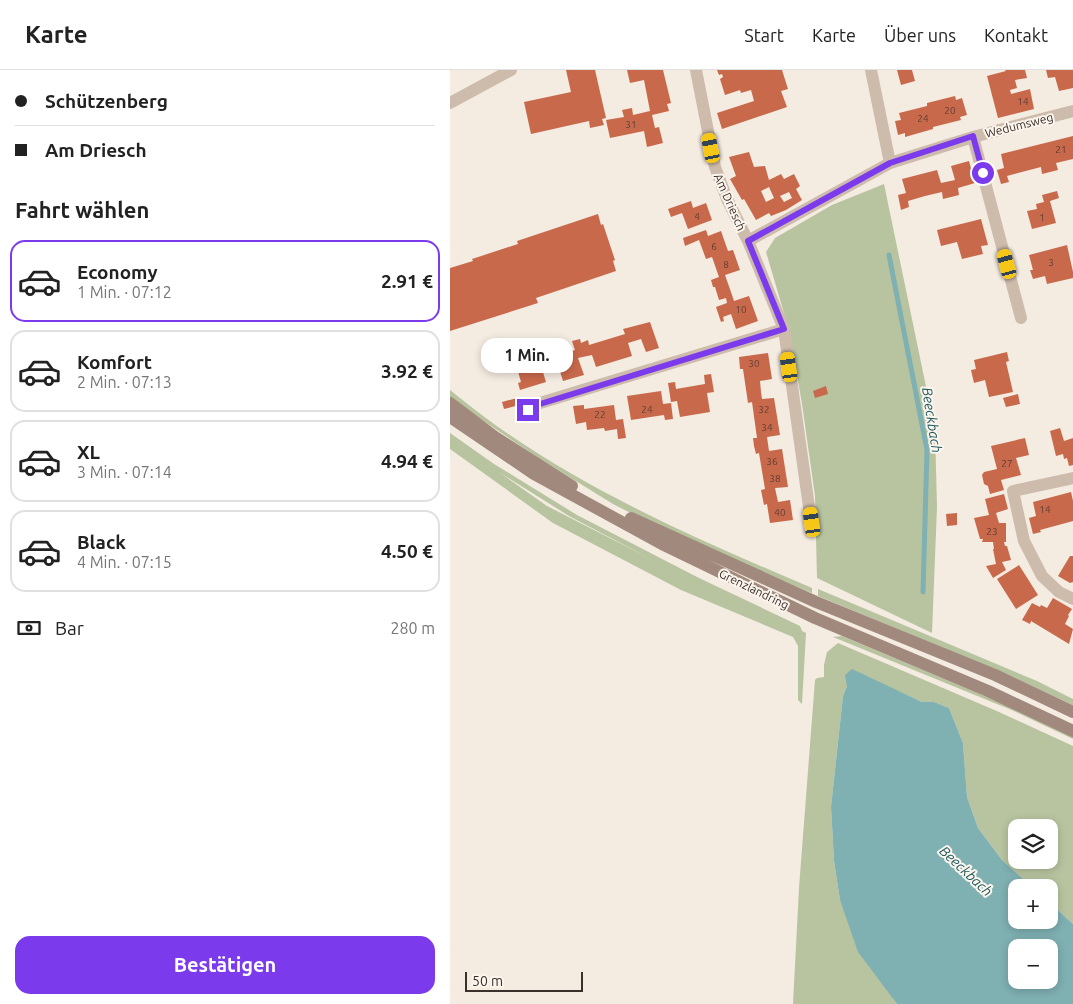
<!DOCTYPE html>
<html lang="de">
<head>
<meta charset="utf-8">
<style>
  body { margin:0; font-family:Ubuntu,sans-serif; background:#f2f2f2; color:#222; height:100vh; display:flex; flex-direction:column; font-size:19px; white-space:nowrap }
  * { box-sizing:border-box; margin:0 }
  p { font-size:16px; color:#767676 }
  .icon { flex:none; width:28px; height:28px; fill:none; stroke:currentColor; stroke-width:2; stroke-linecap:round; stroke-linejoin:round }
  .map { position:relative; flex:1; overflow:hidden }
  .sheet { display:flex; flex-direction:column; background:#fff; width:450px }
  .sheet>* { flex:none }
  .hud { display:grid; align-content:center; height:110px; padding:0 15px; background:#fff }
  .buttons { position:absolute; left:558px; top:749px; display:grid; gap:10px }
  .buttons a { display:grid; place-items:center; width:50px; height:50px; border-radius:10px; background:#fff; box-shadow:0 2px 8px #0003; font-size:25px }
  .scale { position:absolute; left:15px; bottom:12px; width:118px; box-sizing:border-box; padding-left:5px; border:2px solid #3b302b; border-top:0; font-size:14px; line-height:18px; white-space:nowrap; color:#3b302b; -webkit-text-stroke:4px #fbf5ee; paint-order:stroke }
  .end { position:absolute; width:22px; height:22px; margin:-11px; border:6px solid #7c3aed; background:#fff; box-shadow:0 0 0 2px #fff }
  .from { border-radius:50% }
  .bubble { position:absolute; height:35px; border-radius:15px; background:#fff; box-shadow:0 2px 8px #0003; font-size:16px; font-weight:600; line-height:35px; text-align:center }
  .car { position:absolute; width:15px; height:30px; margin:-15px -8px; border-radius:6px; box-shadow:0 0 4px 1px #0007; background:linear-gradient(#f5c518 24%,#345 0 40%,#f5c518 0 76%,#345 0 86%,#f5c518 0) }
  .hud b { display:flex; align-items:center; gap:18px; height:48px; font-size:19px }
  .hud b+b { border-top:1px solid #e0e0e0 }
  .hud i { width:12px; height:12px; background:#222 }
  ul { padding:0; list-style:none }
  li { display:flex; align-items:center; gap:15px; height:82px; margin:0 10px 8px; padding:0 5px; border:2px solid #e0e0e0; border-radius:15px }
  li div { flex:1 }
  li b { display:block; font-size:19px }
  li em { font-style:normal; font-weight:600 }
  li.current { border-color:#7c3aed }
  li>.icon { width:45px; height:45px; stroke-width:1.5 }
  h2 { padding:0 15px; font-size:22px; line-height:60px }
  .pay { display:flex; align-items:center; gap:12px; height:55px; padding:0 15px; font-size:19px }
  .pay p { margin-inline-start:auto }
  .action { display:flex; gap:10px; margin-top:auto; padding:10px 15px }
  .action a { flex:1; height:58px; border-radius:15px; background:#7c3aed; color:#fff; font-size:20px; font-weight:600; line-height:58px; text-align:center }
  header { display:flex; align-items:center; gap:30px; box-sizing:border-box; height:70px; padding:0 25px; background:#fff; border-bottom:1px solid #e0e0e0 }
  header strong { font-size:24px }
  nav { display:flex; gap:28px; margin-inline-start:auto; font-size:18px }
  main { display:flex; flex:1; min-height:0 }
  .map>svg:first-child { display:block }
  .green { fill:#b8c4a0; fill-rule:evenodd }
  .water { fill:#7fb0b2; fill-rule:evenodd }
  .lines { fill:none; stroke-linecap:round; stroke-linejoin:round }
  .stream { stroke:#7fb0b2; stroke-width:5 }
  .building { fill:#c8694b; fill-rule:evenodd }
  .street { stroke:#cdbbac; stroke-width:12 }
  .secondary { stroke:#a18a7d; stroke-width:12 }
  .route { stroke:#7c3aed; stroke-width:6 }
  .labels { text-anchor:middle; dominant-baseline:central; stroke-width:4; stroke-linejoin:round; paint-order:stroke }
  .number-label { font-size:10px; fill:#5e3e33 }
  .street-label { font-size:12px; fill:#3b302b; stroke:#fbf5ee }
  .water-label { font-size:14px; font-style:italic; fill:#1f5a5e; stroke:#fbf5ee }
</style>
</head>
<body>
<header>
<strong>Karte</strong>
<nav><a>Start</a><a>Karte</a><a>Über uns</a><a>Kontakt</a></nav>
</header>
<main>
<section class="sheet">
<div class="hud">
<b><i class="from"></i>Schützenberg</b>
<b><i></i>Am Driesch</b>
</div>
<h2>Fahrt wählen</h2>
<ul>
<li class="current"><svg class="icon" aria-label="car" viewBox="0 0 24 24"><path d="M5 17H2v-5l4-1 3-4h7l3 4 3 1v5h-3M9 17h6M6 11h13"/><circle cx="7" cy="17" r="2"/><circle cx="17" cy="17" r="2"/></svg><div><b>Economy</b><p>1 Min. · 07:12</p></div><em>2.91 €</em></li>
<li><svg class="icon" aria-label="car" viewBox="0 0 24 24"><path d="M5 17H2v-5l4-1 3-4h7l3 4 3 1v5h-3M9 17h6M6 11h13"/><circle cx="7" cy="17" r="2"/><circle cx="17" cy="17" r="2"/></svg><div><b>Komfort</b><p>2 Min. · 07:13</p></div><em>3.92 €</em></li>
<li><svg class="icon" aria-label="car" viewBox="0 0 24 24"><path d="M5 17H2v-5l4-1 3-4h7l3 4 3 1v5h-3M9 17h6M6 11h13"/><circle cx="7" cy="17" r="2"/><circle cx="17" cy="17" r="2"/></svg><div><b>XL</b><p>3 Min. · 07:14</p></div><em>4.94 €</em></li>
<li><svg class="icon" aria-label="car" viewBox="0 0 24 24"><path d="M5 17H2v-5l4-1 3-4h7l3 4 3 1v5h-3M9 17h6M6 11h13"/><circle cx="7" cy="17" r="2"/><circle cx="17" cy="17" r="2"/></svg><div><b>Black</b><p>4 Min. · 07:15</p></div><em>4.50 €</em></li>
</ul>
<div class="pay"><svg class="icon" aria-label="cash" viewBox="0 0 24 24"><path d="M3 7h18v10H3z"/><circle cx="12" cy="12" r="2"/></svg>Bar<p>280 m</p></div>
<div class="action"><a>Bestätigen</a></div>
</section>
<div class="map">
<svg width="623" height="934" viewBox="0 0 623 934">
  <rect width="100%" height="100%" fill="#f4ebe1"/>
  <path class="green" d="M434,114L485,360L487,437L482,563L367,508L365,426L352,334L339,260L316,182L325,168L382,135Z
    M0,320C107,409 235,464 362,518V523L222,464L163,434L87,387L7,333L0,327Z
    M0,363L44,394L127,445L247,507L350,556L352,561L356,563L352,634L348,630V576L343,567L231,520L103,453L0,379ZM49,402L119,446L201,489L97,436Z
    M368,519L587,611L623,629V635L565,608L368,526Z
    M392,566L623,663V669L564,641L383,567Z
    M388,573L549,642L623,676V854L599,832V818L582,817L552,790L528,758L517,727L513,673L499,638L484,632H472L448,621L397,616L393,626L381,737L384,791L390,830L444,930L447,934H343L349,818L365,610L367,608L374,607V595L377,582ZM566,758H599V790H566Z"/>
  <path class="water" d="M402,599L472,632H484L499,638L513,673L517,727L528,758L552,790L582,817L566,818V850H599V832L623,854V934H447L408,882L390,830L384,791L381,737L393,626L397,616L395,605ZM566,878H599V910H566Z"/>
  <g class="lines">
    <path class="stream" d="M439,185L477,380L473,522"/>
  </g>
  <path class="building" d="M116,0H145L156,48L152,49L154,55L140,58L139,51L81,64L74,32L121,22Z
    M177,0H213L221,33L217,34L219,41L202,45L205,58L209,57L213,73L197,77L194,61L160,68L156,50L174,47L172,40L182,38L183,45L200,41L194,10L180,13Z
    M267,0H332L338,19L331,21L337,37L272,59L267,43L304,31L301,20L291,23L290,20L275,25L270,9L273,7L272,4L269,5Z
    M447,0H462L465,11L451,15Z
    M555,0H575L577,8L565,10L567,18L560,20L561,24L580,19L584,39L548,48L537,6L556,1Z
    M596,0H623V18L609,21L605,7L598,8Z
    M505,26L506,30L512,28L517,45L510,47L511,50L483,57V59L455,67V63L448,65L445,51L451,50L449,43L477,36V33Z
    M623,66V89L606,93L608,100L592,104L591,97L557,106L559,112L551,114L547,100L554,98L551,84Z
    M299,82L304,97L315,96L319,110L331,104L334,109L344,104L350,116L346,119L352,130L336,140L321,146L319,143L306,150L294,129L292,130L280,109L286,106L279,87ZM319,117L324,128L316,132L311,121ZM339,122L342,128L334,132L330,126Z
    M519,91L525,113L508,118L509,125L493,129L492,122L475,126L458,131L459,137L451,140L448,125L456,123L452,109L487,100L491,113L505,110L501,96Z
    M607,121L609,128L600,131L606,153L582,159L577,141L587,139L586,134L594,132L592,125Z
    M241,131L243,138L256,133L262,150L238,159L232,143L221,147L218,139Z
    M148,144L151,155L153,154L165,190L163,191L166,201L86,228L88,233L0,261V198L23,191L22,189L68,174L67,171Z
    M531,149L538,175L531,176L533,184L512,189L507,172L491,176L487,160Z
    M256,160L258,166L271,161L278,181L283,180L290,200L275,205L282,225L284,231L299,226L308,251L286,259L281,244L273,247L274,251L271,252L266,237L277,233L276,228L269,230L265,217H263L261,210L269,207L262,187L256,189L249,170L235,176L233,168Z
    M617,175L623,202V208L597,214L595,206L583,209L580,200H583L579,185Z
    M200,252L209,278L196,282L191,269L178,273L182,286L146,297L142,285L128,288L134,305L113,311L106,289L116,285L115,283L125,280L122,271L130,269L131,273L138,270L139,275L175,264L173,259Z
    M93,271L98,286L89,289L96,312L70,320L68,313L71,312L67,298L64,299L61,289L86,281L84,274Z
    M557,282L559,291L556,292L563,322L539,327L535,310L524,313L521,300L526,299L524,290Z
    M318,283L322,309L310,311L311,322L312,329L324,328L330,365L317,367L319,381L332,379L338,417L325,418L328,432L340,430L343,450L320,453L317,434L314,435L311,420L315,419L309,383L306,384L304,376L303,368H307L302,332L298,333L293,299H290L289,287Z
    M261,304L264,322L257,323L260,342L230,347L227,331L221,332L218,313L225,312L226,319L255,314L254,305Z
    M376,316L378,324L365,328L363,321Z
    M211,321L213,334L221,333L223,349L215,350L214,345L181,350L177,326Z
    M568,324L570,334L556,337L553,328Z
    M67,328L69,335L54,339L52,332Z
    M134,335V339L164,335L166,350L173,349L176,368L168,369L167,359L155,361L154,358L137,360L136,352L126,354L123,336Z
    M610,358L614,371L623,368V395L619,396L617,388L614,389L613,384L606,386L600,361Z
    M575,368L579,385L566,388L571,405L551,410L554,420L540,424L538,416L534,414L532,405L534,402L547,399L541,376Z
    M621,422L623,431V451L590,460L591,462L583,464L579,448L586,446L583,432Z
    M554,424L558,439L546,443L549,453H556V472H554L555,476H557L561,490L552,492L556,500L543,508L536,496L546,494L543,479H544L543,472H532L533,469H530L524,448L539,445L535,429Z
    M507,443V455L497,456L496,444Z
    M620,486H623V512L620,513L608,506Z
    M569,495L588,525L566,539L547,509Z
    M603,528L622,539L618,545L619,546L615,554L623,559L619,574L581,551L580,554L572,550L582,533L590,537L591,535L597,538Z"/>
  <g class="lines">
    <path class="street" d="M246,0L265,97L277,129L298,171L334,259L361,451
      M421,0L440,93
      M0,33L61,0
      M523,67L571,248
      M298,171L440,93L523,67L623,41
      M78,340L90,333L334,259
      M623,408L563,421L574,471L592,506L609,522L623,529"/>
    <path class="secondary" d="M0,333L45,367L122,416
      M0,347L84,404L212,474L365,548L538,621L623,661
      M181,448L366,532L545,605L623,642"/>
  </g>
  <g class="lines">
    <path class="route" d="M78,340L90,334L334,259L298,171L440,93L523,66L533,103"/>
  </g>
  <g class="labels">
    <g class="number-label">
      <text x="573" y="31">14</text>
      <text x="500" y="40">20</text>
      <text x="473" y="48">24</text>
      <text x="181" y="54">31</text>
      <text x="611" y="79">21</text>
      <text x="247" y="146">4</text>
      <text x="592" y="147">1</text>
      <text x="264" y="176">6</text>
      <text x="601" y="192">3</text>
      <text x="276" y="194">8</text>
      <text x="291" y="239">10</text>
      <text x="304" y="293">30</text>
      <text x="197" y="339">24</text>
      <text x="314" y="339">32</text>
      <text x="150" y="344">22</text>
      <text x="317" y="357">34</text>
      <text x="322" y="391">36</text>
      <text x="557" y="393">27</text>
      <text x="325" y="408">38</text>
      <text x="595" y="439">14</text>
      <text x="330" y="442">40</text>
      <text x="542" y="461">23</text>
    </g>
    <g class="street-label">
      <text transform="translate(569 55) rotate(-14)">Wedumsweg</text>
      <text transform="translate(280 132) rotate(66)">Am Driesch</text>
      <text transform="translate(304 519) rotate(26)">Grenzlandring</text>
    </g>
    <g class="water-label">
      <text transform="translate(482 350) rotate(81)">Beeckbach</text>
      <text transform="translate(516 801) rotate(43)">Beeckbach</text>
    </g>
  </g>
</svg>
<div class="buttons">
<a><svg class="icon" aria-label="layers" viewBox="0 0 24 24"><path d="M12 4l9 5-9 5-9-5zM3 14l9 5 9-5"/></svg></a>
<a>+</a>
<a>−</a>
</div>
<div class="scale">50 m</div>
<i class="end from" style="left:533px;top:103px"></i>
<i class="end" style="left:78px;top:340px"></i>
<div class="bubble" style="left:31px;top:268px;width:92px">1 Min.</div>
<i class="car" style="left:261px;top:78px;rotate:349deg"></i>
<i class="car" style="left:557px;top:194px;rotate:345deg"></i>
<i class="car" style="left:339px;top:297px;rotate:352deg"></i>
<i class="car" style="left:362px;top:452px;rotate:352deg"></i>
</div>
</main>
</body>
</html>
